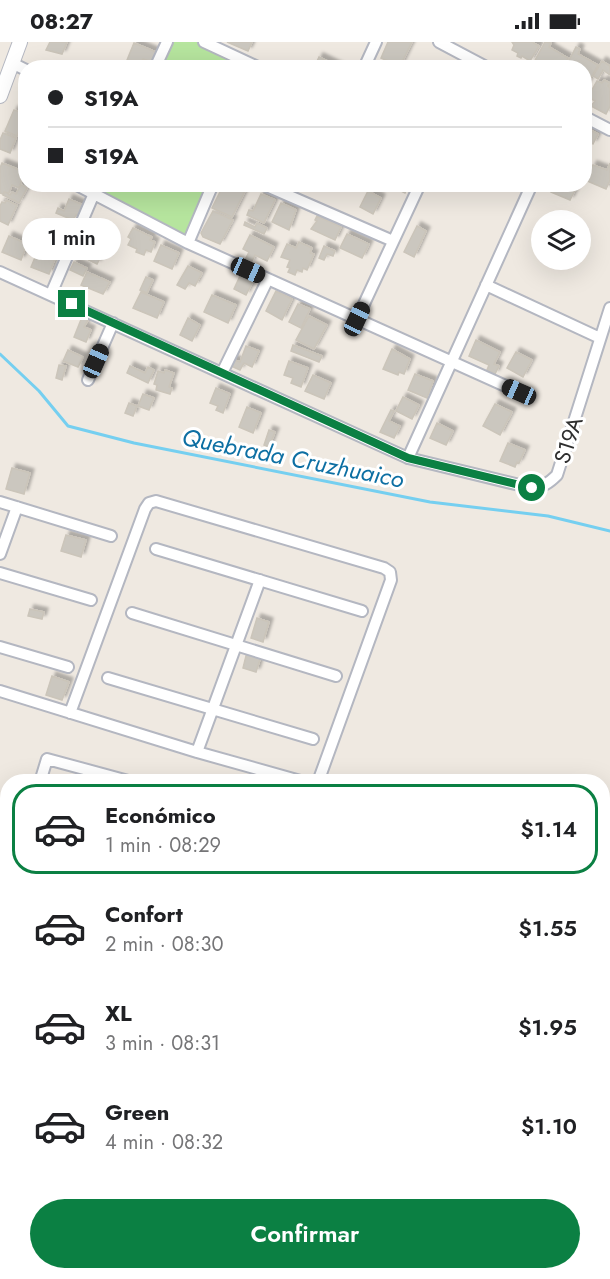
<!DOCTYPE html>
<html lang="es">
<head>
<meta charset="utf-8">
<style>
  body { margin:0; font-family:Jost,sans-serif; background:#f2f2f2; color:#202124; height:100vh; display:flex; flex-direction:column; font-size:22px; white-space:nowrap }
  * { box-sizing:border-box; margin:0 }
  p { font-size:20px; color:#757577 }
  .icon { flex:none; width:33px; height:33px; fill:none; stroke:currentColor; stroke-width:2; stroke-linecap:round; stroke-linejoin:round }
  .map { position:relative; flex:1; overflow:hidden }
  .drawer { position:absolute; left:0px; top:732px; width:610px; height:506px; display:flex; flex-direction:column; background:#fff; border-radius:24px 24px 0 0; box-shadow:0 6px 24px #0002 }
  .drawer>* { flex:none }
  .top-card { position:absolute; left:18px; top:18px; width:574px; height:132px; border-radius:24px; box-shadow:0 6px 24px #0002; display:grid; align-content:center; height:132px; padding:0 30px; background:#fff }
  .buttons { position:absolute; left:531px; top:168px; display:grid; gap:12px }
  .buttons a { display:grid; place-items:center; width:60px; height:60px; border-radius:50%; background:#fff; box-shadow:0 6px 24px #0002; font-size:30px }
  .end { position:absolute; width:27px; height:27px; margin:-14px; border:8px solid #0b8043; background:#fff; box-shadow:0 0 0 3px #fff }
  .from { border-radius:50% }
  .bubble { position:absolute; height:42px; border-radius:21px; background:#fff; box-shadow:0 6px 24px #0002; font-size:20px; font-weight:600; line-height:42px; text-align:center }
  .car { position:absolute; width:18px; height:36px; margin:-18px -9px; border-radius:8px; box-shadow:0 0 4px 2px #0007; background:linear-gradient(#222 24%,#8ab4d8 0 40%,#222 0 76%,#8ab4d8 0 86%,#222 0) }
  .top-card b { display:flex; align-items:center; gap:21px; height:57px; font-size:22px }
  .top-card b+b { border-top:2px solid #e0e0e0 }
  .top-card i { width:15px; height:15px; background:#202124 }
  ul { padding:10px 0 0; list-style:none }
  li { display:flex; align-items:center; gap:18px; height:90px; margin:0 12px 9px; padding:0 18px; border:3px solid transparent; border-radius:24px }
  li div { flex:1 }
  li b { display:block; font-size:22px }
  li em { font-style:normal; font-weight:600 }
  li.selected { border-color:#0b8043 }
  li>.icon { width:54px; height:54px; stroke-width:1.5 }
  .primary-button { display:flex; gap:12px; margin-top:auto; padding:12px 30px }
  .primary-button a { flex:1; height:69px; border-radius:36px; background:#0b8043; color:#fff; font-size:24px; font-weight:600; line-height:69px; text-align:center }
  .status { display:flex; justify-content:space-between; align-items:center; height:42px; padding:0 30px; background:#fff; direction:ltr }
  .status svg { height:16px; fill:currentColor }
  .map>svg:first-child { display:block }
  .green { fill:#b6e59e }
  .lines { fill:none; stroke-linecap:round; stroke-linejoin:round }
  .stream { stroke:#75cff0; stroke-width:3 }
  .building { fill:#cbc7bf; stroke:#cbc5ba; stroke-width:1.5; filter:url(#shadow) }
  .minor-casing { stroke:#b4b7c1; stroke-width:14 }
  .tertiary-casing { stroke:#b4b7c1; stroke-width:16 }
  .minor { stroke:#fff; stroke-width:10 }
  .tertiary { stroke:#fff; stroke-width:14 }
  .route { stroke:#0b8043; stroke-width:8 }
  .labels { text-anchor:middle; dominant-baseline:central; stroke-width:6; stroke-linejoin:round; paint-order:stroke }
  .street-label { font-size:22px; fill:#2e2e2e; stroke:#fff }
  .water-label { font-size:24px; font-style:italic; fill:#0d6fa3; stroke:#fff }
</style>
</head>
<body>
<div class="status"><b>08:27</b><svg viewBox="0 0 49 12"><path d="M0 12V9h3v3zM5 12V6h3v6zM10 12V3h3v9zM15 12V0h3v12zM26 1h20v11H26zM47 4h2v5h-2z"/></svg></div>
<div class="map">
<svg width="610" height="1237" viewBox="0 0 610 1237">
  <defs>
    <filter id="shadow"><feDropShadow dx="4" dy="-4" stdDeviation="1.5" flood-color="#0004"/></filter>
  </defs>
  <rect width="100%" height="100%" fill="#efe9e1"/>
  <path class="green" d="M167,0H204L260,26H155Z
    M98,143H213L188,201L93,153Z"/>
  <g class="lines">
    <path class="stream" d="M0,312L39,349L68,384L134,401L430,460L548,474L610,489
      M603,858L610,861
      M135,1237L138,1230"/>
  </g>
  <path class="building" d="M50,0H67L62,12L46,8Z
    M227,0H252L248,9Z
    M388,0H412L400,24L381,16Z
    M512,0H532L539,4L530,19L522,14L521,16L517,14L518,11L512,8L514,3Z
    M545,0L551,1L549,5L568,16L563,26H539L533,22Z
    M134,1L156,10L152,20L143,17L140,23L127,18Z
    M576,5L580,7L578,12L598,23L585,46V26H565Z
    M319,15L342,26H314Z
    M602,19L610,24V33L603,28L598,37L593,34Z
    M604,38L610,41L608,44L610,46V64L606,72L591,64L595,59L588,55L597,39L602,41Z
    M14,68L26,72L17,94L5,89Z
    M585,85L598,92L593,102L585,97Z
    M3,91L16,96L10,111L0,107V98Z
    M2,121L25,130L19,146L12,143L9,151L4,150L3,152L0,151V126Z
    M610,121V138L606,147L585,138L587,130L589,131L593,123L607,128Z
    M224,142H242L247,145L232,175L212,166Z
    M387,142H409L405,151Z
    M554,142H578L570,158L551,150Z
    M21,143L27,146L19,161L3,153L5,150L10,153L12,150L16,152Z
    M368,149L381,156L373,172L360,165Z
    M261,152L275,158L264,181L247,173L249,168L253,169Z
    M69,157L83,163L79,174L76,173L73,178L56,171L58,166L64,169Z
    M6,158L17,163L8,183L0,179V164L2,160L5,161Z
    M281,161L296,168L289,188L272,180Z
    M213,169L233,178L220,202L203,195L201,191Z
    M317,174L341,185L335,198L311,187L317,179L315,178Z
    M245,180L255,185L257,181L267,186L264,192L244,183Z
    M32,183L56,194L53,199L45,196L41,205L30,200L33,192L29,191Z
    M417,184L426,189L414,215L404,210Z
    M133,186L152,195L150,198L155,200L151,210L146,208L144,213L136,210L137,207L128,203L131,197L128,195Z
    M347,192L369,202L362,216L340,206Z
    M250,193L274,205L267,219L255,213L251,221L245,218L249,210L243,207Z
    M9,194L27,202L21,218L2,210Z
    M299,200L312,206L310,211L314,212L307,228L303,226L302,230L297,228L295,233L288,230L290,226L287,225L290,218L281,215L287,202L296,206Z
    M88,202L104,209L97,222L82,215Z
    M161,203L179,211L172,227L154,219Z
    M324,204L335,209L333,214L327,212L324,218L319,216Z
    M39,206L56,214L49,232L31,225Z
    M74,220L87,226L83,234L70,228Z
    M188,224L202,231L195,244L189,241L185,247L177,243Z
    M87,230L110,240L103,252L81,243Z
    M241,232L254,237L246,253L234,247Z
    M146,235L153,238L147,251L140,248Z
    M276,249L292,257L282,278L266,269Z
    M141,250L164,260L157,276L133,266Z
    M212,253L236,263L228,281L204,270Z
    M298,262L310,267L301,286L289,280Z
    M309,274L327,283L314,307L296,298Z
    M82,275L88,278L84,285L91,288L86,300L74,295Z
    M188,276L200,283L192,299L180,293Z
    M476,298L500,310L494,322L499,324L495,332L487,328L489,323L469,314Z
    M293,303L322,314L319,320L291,309Z
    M246,304L259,309L252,325L244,321L240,328L229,323L231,317L240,320Z
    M392,307L410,317L404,332L399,330L398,333L383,327Z
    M68,308L83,315L78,325L63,319Z
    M516,310L532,318L523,335L507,326Z
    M289,319L308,326L301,345L291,341L293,336L284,333Z
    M59,323L66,324L62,338L56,336Z
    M130,324L145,331L148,325L154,328L148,341L127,331Z
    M165,328L174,331L169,345L172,346L170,352L156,348L157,343L154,342L158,329L164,331Z
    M415,332L433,339L427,356L408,348Z
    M313,333L331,341L324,357L305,349Z
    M216,346L230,352L223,371L216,368L218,364L210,361Z
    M143,352L154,356L149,368L138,364Z
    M403,355L419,363L412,377L396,369Z
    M129,361L137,364L133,374L125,371Z
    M495,362L512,370L500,393L483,384Z
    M247,365L261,371L253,391L239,385Z
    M391,368L394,369L389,379L400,384L394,396L380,390Z
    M437,381L453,389L446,403L430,396Z
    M269,388L275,390L269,405L264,403Z
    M508,401L525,408L519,421L517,420L515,425L500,419Z
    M12,426L30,431L24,452L6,447Z
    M66,493L86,498L81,515L61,509Z
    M30,567L44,570L42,577L28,574Z
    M257,576L269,580L263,600L251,596Z
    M247,610L261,614L256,630L243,626Z
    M52,634L69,640L62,658L46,653Z
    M2,1197L8,1202V1211L1,1221L0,1200Z
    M8,1212V1230H10L7,1235L0,1227V1224Z
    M24,1230H37L32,1237H19Z"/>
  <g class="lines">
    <g class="minor-casing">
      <path id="minor" d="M204,0L260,26
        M439,0L488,26
        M12,21L26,28
        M155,26L167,0
        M364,26L376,0
        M585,75L610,88
        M75,142L188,201L519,350
        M262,142L393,199
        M188,201L213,142
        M0,230L408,416L532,446C543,445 549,441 557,433L610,266
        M486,243L600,296
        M51,252L98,142
        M357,277L420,142
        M222,331L268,237
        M88,338L113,281
        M408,416L532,142
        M0,460L111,494
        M156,507L362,569
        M0,512L17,465
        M0,531L91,558
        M132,571L336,634
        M0,605L68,625
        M108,636L313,697
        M0,649L197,710L304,740
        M70,671L145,467L149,461L156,459L384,526L390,530L391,538L318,740
        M197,710L260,538
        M40,740L47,717L132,740
        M603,821L610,822
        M0,866L8,842
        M0,900L8,902"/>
    </g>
    <g class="tertiary-casing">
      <path id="tertiary" d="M0,54L20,0"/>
    </g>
    <use href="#minor" class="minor"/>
    <use href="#tertiary" class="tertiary"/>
  </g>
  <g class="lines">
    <path class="route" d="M72,262L408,416L532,446"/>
  </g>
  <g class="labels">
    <g class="street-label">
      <text transform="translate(568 398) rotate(-72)">S19A</text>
    </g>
    <g class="water-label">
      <text transform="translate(293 416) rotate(11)">Quebrada Cruzhuaico</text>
    </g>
  </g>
</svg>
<div class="buttons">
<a><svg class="icon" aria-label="layers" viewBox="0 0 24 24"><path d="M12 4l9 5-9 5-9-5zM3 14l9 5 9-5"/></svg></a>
</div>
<i class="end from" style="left:532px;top:446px"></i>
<i class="end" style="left:72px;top:262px"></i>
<div class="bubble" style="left:22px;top:176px;width:99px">1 min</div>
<i class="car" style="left:248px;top:228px;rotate:114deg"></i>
<i class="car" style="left:357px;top:277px;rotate:25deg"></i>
<i class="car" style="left:96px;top:319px;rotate:24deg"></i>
<i class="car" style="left:519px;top:350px;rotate:294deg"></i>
<div class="top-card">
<b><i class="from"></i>S19A</b>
<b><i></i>S19A</b>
</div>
<section class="drawer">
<ul>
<li class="selected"><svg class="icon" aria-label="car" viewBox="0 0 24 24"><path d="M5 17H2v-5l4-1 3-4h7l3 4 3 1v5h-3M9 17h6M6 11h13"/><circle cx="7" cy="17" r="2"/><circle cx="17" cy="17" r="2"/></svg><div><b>Económico</b><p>1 min · 08:29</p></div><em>$1.14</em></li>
<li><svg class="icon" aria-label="car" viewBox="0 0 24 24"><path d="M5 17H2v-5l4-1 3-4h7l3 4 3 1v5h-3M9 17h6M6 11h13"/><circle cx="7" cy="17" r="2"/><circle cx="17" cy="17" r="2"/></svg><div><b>Confort</b><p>2 min · 08:30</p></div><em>$1.55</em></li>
<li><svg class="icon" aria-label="car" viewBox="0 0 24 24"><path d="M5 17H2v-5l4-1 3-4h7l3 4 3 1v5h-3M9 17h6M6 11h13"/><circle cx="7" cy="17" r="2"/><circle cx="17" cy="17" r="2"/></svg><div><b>XL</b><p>3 min · 08:31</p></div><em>$1.95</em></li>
<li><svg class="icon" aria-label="car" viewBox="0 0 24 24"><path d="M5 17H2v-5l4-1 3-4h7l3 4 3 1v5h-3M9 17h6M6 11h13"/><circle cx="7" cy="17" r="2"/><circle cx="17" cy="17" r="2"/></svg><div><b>Green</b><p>4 min · 08:32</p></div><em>$1.10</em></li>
</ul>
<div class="primary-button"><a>Confirmar</a></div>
</section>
</div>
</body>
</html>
